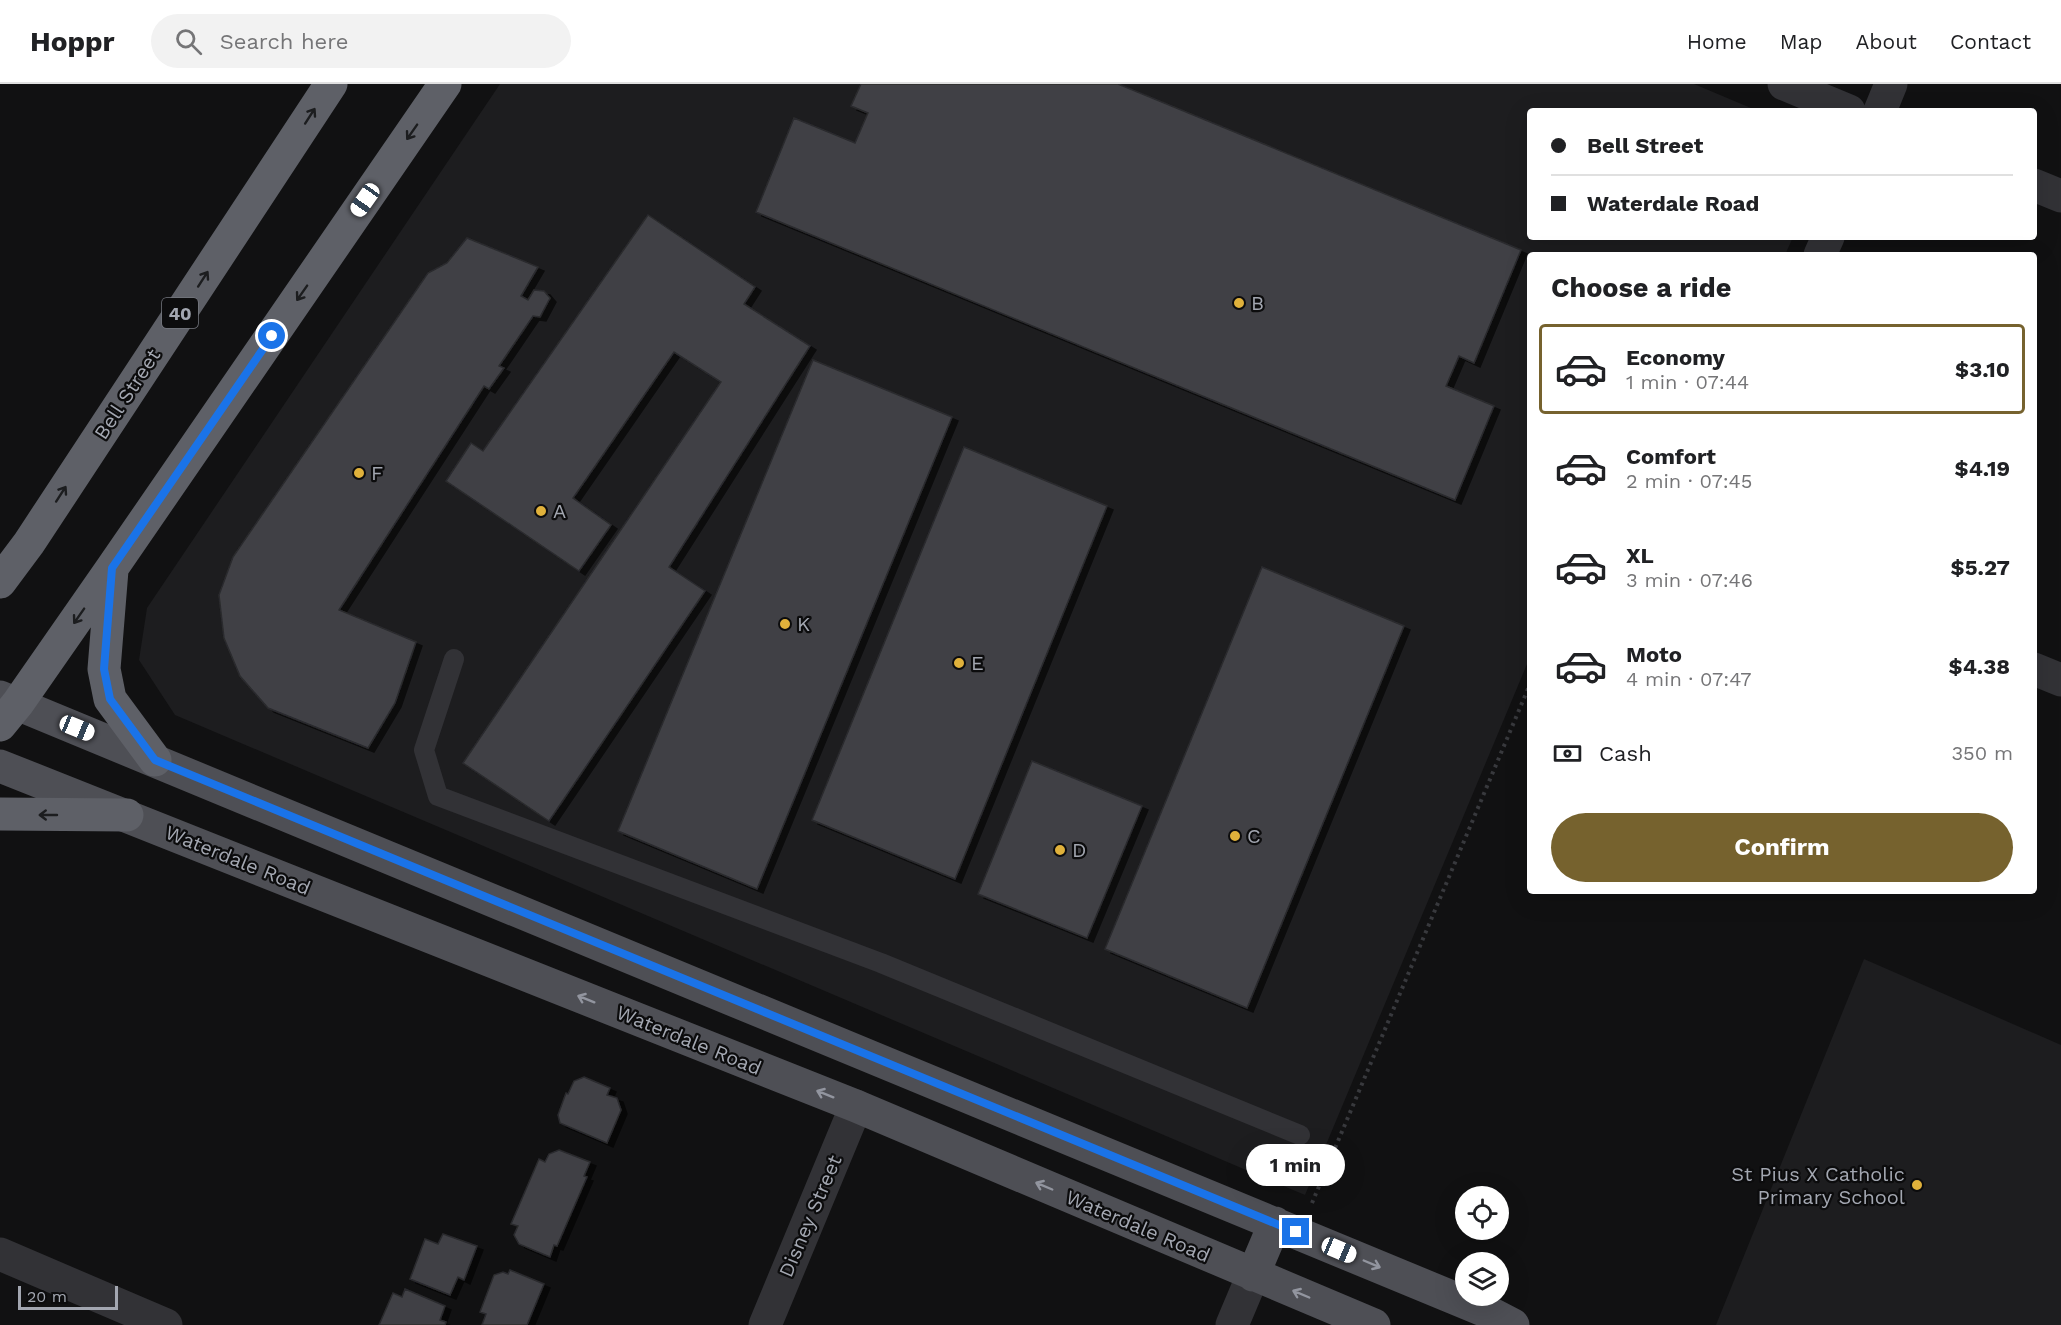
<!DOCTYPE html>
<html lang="en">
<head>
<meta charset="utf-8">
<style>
  body { margin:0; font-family:"Work Sans",sans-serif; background:#f2f2f2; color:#202124; height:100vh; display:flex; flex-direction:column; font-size:22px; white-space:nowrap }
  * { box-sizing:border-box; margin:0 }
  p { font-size:20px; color:#757577 }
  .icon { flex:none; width:33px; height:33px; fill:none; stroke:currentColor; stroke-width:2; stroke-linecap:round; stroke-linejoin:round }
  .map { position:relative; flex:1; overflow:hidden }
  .details { position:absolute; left:1527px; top:168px; width:510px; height:642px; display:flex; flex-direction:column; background:#fff; border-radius:6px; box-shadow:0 6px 24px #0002 }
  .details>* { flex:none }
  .banner { position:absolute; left:1527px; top:24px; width:510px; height:132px; border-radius:6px; box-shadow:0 6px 24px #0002; display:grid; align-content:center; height:132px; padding:0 24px; background:#fff }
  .fabs { position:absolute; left:1455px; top:1102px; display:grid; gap:12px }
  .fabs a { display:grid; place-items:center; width:54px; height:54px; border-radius:50%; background:#fff; box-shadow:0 6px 24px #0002; font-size:30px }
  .scale { position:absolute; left:18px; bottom:15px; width:100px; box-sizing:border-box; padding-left:6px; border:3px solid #a3a7b1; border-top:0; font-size:16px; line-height:21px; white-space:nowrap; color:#a3a7b1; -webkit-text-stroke:4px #0c0c0d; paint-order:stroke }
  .end { position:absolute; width:27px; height:27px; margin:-14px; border:8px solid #1a73e8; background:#fff; box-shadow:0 0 0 3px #fff }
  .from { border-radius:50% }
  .bubble { position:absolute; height:42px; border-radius:21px; background:#fff; box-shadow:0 6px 24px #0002; font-size:20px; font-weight:700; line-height:42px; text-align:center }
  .car { position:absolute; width:18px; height:36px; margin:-18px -9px; border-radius:8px; box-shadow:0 0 4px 2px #0007; background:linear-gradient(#fff 24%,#345 0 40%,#fff 0 76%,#345 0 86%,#fff 0) }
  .banner b { display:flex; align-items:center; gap:21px; height:57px; font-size:22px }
  .banner b+b { border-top:2px solid #e0e0e0 }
  .banner i { width:15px; height:15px; background:#202124 }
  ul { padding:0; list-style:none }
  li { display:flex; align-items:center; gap:18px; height:90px; margin:0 12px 9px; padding:0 12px; border:3px solid transparent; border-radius:6px }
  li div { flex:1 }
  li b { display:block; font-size:22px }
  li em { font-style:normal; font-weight:700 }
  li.on { border-color:#76622e }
  li>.icon { width:54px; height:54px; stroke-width:1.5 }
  h2 { padding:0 24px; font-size:27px; line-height:72px }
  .pay { display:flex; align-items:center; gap:15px; height:66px; padding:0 24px; font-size:22px }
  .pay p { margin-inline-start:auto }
  .action { display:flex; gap:12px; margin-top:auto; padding:12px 24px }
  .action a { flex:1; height:69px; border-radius:36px; background:#76622e; color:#fff; font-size:24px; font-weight:700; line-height:69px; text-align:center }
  header { display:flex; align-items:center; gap:36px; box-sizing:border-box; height:84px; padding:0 30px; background:#fff; border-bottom:2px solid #e0e0e0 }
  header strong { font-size:28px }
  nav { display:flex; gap:33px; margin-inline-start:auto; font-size:21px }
  .search { width:420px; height:54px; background:#f2f2f2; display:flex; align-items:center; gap:15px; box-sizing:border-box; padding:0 21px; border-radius:33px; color:#757577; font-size:22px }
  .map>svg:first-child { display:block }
  .built { fill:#1d1d1f }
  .building { fill:#404145; stroke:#2b2b2e; stroke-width:1.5; filter:url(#shadow) }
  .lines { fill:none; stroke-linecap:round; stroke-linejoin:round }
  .path { stroke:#38393d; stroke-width:4; stroke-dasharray:3 4.5; stroke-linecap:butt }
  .lane { stroke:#323236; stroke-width:20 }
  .street { stroke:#323236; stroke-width:33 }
  .primary { stroke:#4e4f55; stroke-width:33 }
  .highway { stroke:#5e6067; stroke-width:33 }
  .oneway { stroke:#1c1d1f }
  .oneway2 { stroke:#92959f }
  .route { stroke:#1a73e8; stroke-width:8 }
  .poi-dot { fill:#e0b13b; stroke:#0c0c0d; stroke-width:2 }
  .labels { text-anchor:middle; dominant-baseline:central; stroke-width:4.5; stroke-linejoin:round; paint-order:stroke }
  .shield { fill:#0c0c0d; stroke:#767880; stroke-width:1.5 }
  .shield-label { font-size:18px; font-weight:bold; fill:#a3a7b1 }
  .poi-label { font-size:20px; fill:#a3a7b1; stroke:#0c0c0d; text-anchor:start }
  .street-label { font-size:20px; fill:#a3a7b1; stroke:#0c0c0d }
</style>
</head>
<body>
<header>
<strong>Hoppr</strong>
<div class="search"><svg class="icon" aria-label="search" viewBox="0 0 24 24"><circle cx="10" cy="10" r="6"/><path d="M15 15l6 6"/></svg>Search here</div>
<nav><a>Home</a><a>Map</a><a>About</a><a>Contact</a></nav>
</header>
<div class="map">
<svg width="2061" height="1241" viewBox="0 0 2061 1241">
  <defs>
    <filter id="shadow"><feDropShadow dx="6" dy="4" stdDeviation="0" flood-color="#0009"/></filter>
  </defs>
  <rect width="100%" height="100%" fill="#111112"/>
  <path class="built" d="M500,0H1694L1758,27H1530V153H1793L1785,171H1530V573L1305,1111L175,631L139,576L147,524Z
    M1864,875L2061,961V1241H1716Z"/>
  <path class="building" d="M861,0H1118L1521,166L1474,279L1459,272L1446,302L1494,322L1455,416L756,128L794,34L855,59L868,29L851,22Z
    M648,131L755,203L744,220L810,262L669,483L705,507L549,737L463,679L721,298L674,268L573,414L611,441L579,487L446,397L471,359L483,367Z
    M467,154L538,183L521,212L528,216L534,206L544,207L550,214L540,233L533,232L499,282L504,284L489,305L484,302L339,526L416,558L395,619L368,664L268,624L240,592L224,554L219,511L233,473L428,189L447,179Z
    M813,276L952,333L757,805L618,747Z
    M964,363L1107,422L955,795L812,736Z
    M1262,483L1404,542L1247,924L1105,865Z
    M1032,677L1142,722L1087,854L978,810Z
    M584,993L610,1004L607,1011L617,1014L621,1026L607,1059L560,1039L558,1031L566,1009L568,1010L574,997Z
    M559,1066L590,1078L584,1092L587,1093L557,1162L554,1161L550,1173L519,1160L514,1151L518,1142L511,1140L539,1075L545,1078L549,1070Z
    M443,1150L477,1162L464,1196L458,1193L450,1211L410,1195L425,1155L438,1160Z
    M510,1186L544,1200L527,1241H482L486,1230L480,1228L494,1191L503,1188L508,1190Z
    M405,1205L445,1222L440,1236L446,1238L445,1241H379L393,1209L402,1213Z"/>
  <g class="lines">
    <path class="path" d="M1312,1119L1530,600"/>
    <path class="lane" d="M454,575L424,666L438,712L881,879L1300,1051"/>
    <path class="street" d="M1784,0L1849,27
      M1880,27L1891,0
      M2034,101L2061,112
      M1820,171L1828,153
      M2034,585L2061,596
      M0,1170L166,1241
      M765,1241L856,1022
      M1232,1241L1253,1191"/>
    <path class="primary" d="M0,613L1488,1228L1513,1241
      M0,682L856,1022L1374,1241
      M1253,1191L1275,1139"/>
    <path class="highway" d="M112,486L104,585L110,615L155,676
      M0,498L29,459L331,0
      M0,641L18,619L112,484L445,0
      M0,730L127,731"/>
  </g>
  <defs><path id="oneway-shaft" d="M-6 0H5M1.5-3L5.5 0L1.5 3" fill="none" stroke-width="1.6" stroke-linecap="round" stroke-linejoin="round" transform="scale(1.5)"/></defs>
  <g class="oneway">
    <use href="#oneway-shaft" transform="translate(310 32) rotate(-57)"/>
    <use href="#oneway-shaft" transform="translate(412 48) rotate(125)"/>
    <use href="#oneway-shaft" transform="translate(203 195) rotate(-57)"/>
    <use href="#oneway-shaft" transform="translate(302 209) rotate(125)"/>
    <use href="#oneway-shaft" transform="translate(61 410) rotate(-57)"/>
    <use href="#oneway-shaft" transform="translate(79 532) rotate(125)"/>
    <use href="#oneway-shaft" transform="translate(48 731) rotate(-180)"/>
  </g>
  <g class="oneway2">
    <use href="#oneway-shaft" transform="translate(586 915) rotate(-158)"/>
    <use href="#oneway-shaft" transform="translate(825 1010) rotate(-158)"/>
    <use href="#oneway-shaft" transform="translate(1044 1102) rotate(-157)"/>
    <use href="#oneway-shaft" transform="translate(1372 1180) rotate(23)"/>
    <use href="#oneway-shaft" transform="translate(1301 1210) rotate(-157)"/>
  </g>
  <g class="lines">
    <path class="route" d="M272,252L112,484L104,585L110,615L155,676L1296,1148"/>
  </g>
  <g class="poi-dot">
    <circle cx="1239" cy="219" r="6"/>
    <circle cx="359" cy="389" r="6"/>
    <circle cx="541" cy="427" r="6"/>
    <circle cx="785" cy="540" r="6"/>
    <circle cx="959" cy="579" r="6"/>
    <circle cx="1235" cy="752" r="6"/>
    <circle cx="1060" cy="766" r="6"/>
    <circle cx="1917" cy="1101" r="6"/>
  </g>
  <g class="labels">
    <rect class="shield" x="162" y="214" width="36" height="30" rx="4.5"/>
    <g class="shield-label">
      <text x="180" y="229">40</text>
    </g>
    <g class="poi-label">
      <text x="1251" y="219">B</text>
      <text x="371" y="389">F</text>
      <text x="553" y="427">A</text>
      <text x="797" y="540">K</text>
      <text x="971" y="579">E</text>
      <text x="1247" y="752">C</text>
      <text x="1072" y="766">D</text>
      <text x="1905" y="1090" text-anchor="end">St Pius X Catholic<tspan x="1905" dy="23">Primary School</tspan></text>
    </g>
    <g class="street-label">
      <text transform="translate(127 310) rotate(-57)">Bell Street</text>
      <text transform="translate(238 776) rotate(22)">Waterdale Road</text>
      <text transform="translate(689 956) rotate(22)">Waterdale Road</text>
      <text transform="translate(810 1132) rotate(-67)">Disney Street</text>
      <text transform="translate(1138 1142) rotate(23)">Waterdale Road</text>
    </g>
  </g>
</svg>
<div class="fabs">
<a><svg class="icon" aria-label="locate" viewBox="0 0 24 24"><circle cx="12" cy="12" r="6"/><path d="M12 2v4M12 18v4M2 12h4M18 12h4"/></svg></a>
<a><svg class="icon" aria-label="layers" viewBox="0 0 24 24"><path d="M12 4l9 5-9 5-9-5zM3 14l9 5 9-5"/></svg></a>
</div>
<div class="scale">20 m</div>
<i class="end from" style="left:272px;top:252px"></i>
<i class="end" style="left:1296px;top:1148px"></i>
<div class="bubble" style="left:1246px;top:1060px;width:99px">1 min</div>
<i class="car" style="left:365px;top:116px;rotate:215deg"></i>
<i class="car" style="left:77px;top:644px;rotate:112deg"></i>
<i class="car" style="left:1339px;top:1166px;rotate:113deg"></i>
<div class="banner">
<b><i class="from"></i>Bell Street</b>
<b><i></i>Waterdale Road</b>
</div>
<section class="details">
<h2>Choose a ride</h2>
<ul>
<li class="on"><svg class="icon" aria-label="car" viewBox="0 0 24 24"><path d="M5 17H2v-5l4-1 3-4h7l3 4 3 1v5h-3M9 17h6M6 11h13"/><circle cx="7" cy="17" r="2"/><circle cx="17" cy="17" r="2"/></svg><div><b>Economy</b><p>1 min · 07:44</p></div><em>$3.10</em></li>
<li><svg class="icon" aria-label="car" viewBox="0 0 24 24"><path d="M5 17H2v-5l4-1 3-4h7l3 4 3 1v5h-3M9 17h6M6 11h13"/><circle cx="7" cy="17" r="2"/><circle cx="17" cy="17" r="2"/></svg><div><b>Comfort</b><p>2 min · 07:45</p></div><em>$4.19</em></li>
<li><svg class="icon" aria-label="car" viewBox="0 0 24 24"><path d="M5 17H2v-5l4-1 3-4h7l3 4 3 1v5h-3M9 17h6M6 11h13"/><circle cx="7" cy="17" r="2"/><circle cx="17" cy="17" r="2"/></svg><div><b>XL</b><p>3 min · 07:46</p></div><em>$5.27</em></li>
<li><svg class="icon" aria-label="car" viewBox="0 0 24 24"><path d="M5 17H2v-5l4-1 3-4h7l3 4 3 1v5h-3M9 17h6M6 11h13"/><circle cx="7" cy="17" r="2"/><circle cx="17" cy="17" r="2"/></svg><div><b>Moto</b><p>4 min · 07:47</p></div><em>$4.38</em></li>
</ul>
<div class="pay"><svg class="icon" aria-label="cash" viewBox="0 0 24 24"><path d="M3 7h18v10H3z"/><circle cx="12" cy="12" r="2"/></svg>Cash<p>350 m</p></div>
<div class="action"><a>Confirm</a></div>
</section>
</div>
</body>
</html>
